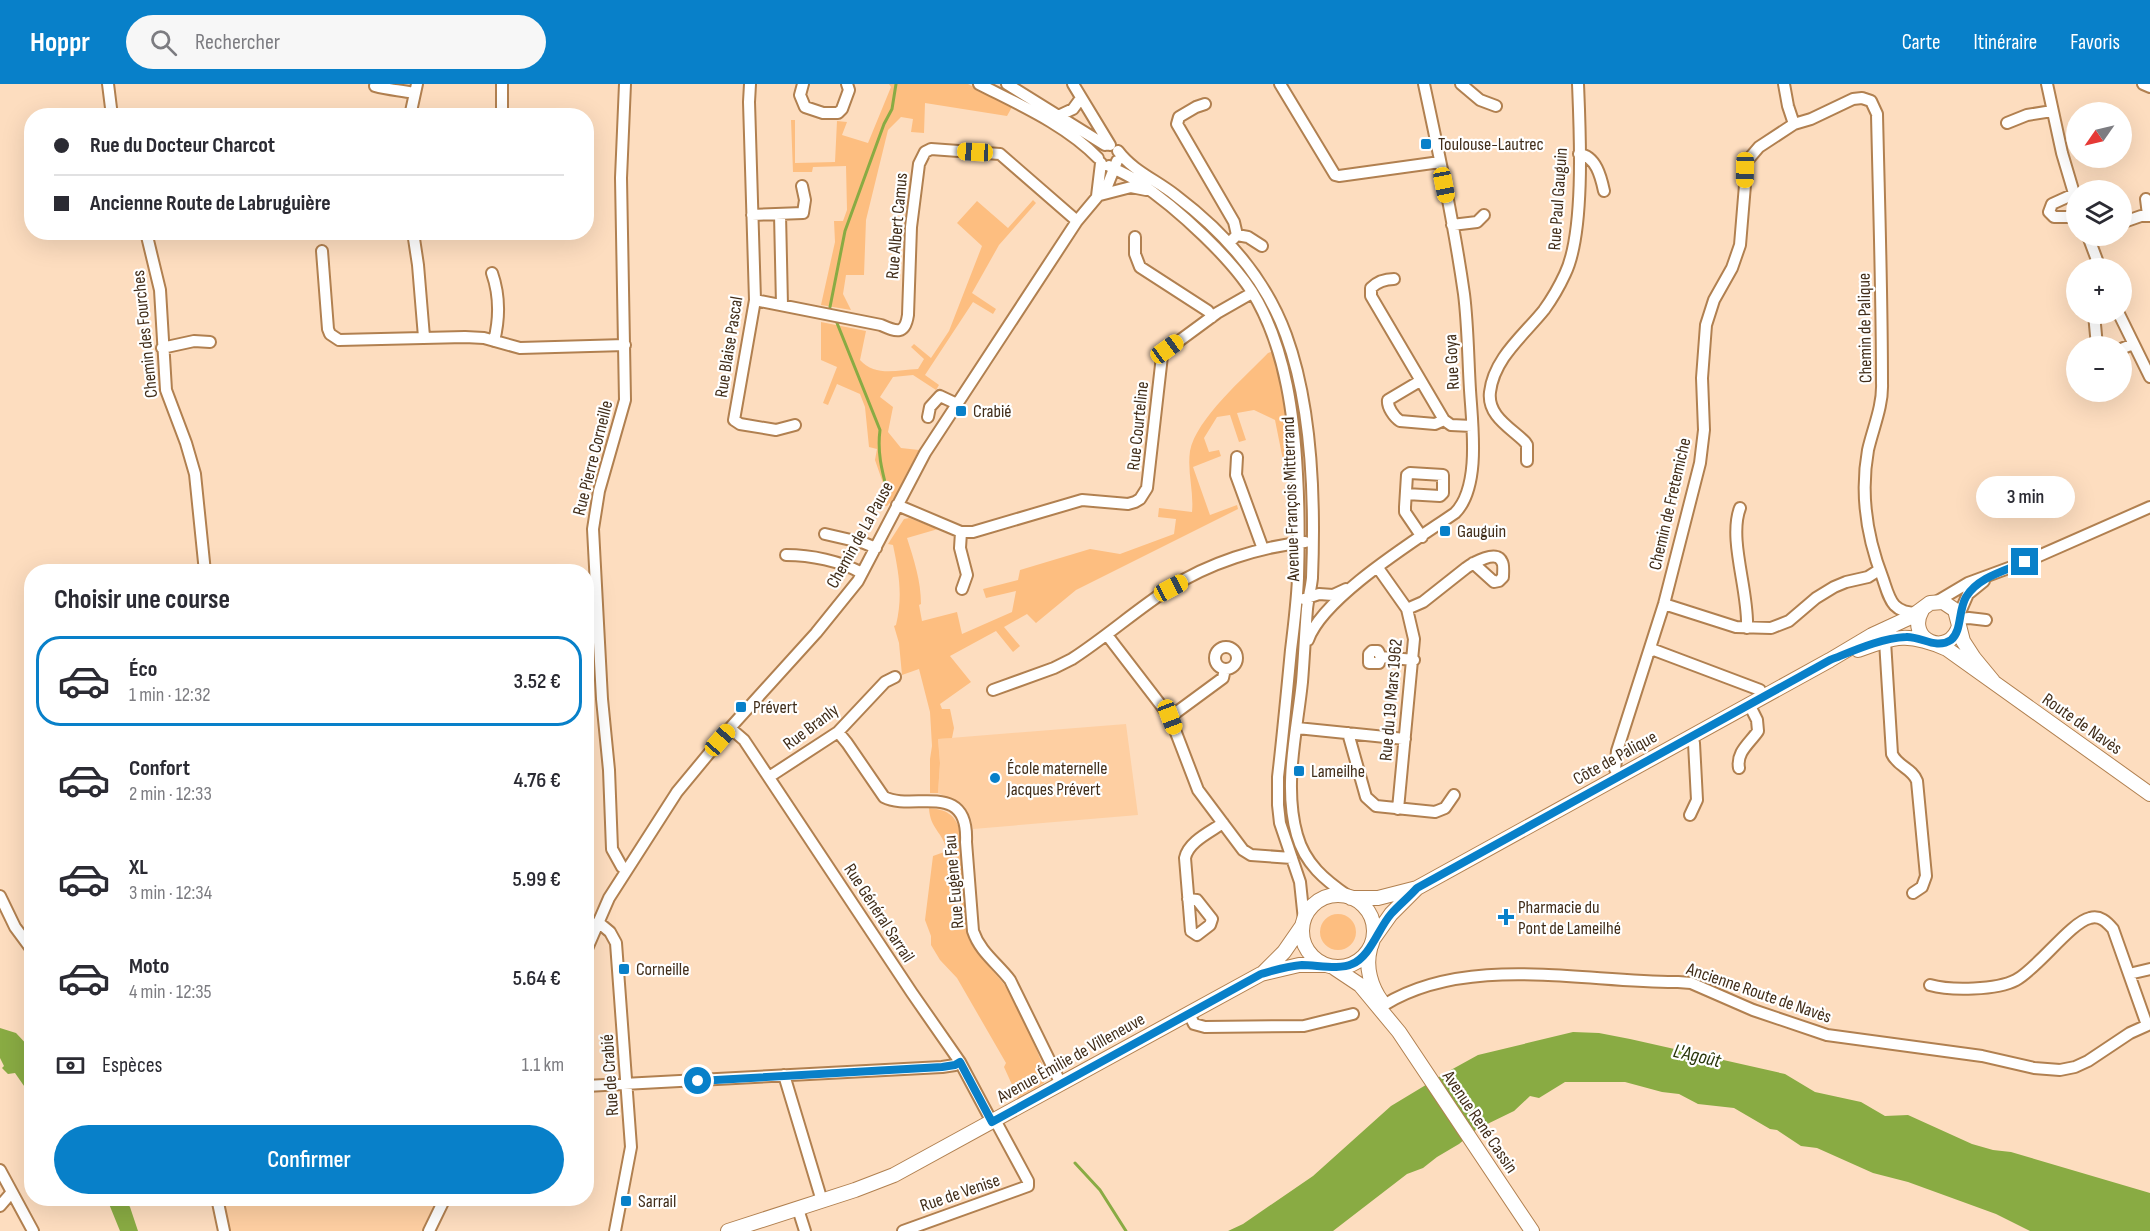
<!DOCTYPE html>
<html lang="fr">
<head>
<meta charset="utf-8">
<style>
  body { margin:0; font-family:"Sofia Sans Condensed",sans-serif; background:#f7f7f7; color:#2b2b33; height:100vh; display:flex; flex-direction:column; font-size:22px; white-space:nowrap }
  * { box-sizing:border-box; margin:0 }
  p { font-size:20px; color:#7c7c81 }
  .icon { flex:none; width:33px; height:33px; fill:none; stroke:currentColor; stroke-width:2; stroke-linecap:round; stroke-linejoin:round }
  .map { position:relative; flex:1; overflow:hidden }
  .panel { position:absolute; left:24px; top:480px; width:570px; height:642px; display:flex; flex-direction:column; background:#fff; border-radius:24px; box-shadow:0 6px 24px #0002 }
  .panel>* { flex:none }
  .top-card { position:absolute; left:24px; top:24px; width:570px; height:132px; border-radius:24px; box-shadow:0 6px 24px #0002; display:grid; align-content:center; height:132px; padding:0 30px; background:#fff }
  .needle { width:39px; rotate:236deg }
  .fabs { position:absolute; left:2066px; top:18px; display:grid; gap:12px }
  .fabs a { display:grid; place-items:center; width:66px; height:66px; border-radius:50%; background:#fff; box-shadow:0 6px 24px #0002; font-size:30px }
  .end { position:absolute; width:27px; height:27px; margin:-14px; border:8px solid #0880c9; background:#fff; box-shadow:0 0 0 3px #fff }
  .from { border-radius:50% }
  .bubble { position:absolute; height:42px; border-radius:21px; background:#fff; box-shadow:0 6px 24px #0002; font-size:20px; font-weight:600; line-height:42px; text-align:center }
  .car { position:absolute; width:18px; height:36px; margin:-18px -9px; border-radius:8px; box-shadow:0 0 4px 2px #0007; background:linear-gradient(#f5c518 24%,#345 0 40%,#f5c518 0 76%,#345 0 86%,#f5c518 0) }
  .top-card b { display:flex; align-items:center; gap:21px; height:57px; font-size:22px }
  .top-card b+b { border-top:2px solid #e1e1e2 }
  .top-card i { width:15px; height:15px; background:#2b2b33 }
  ul { padding:0; list-style:none }
  li { display:flex; align-items:center; gap:18px; height:90px; margin:0 12px 9px; padding:0 18px; border:3px solid transparent; border-radius:24px }
  li div { flex:1 }
  li b { display:block; font-size:22px }
  li em { font-style:normal; font-weight:600 }
  li.on { border-color:#0880c9 }
  li>.icon { width:54px; height:54px; stroke-width:1.5 }
  h2 { padding:0 30px; font-size:27px; line-height:72px }
  .pay { display:flex; align-items:center; gap:15px; height:66px; padding:0 30px; font-size:22px }
  .pay p { margin-inline-start:auto }
  .button { display:flex; gap:12px; margin-top:auto; padding:12px 30px }
  .button a { flex:1; height:69px; border-radius:36px; background:#0880c9; color:#fff; font-size:24px; font-weight:600; line-height:69px; text-align:center }
  header { display:flex; align-items:center; gap:36px; box-sizing:border-box; height:84px; padding:0 30px; background:#0880c9; color:#fff }
  header strong { font-size:28px }
  nav { display:flex; gap:33px; margin-inline-start:auto; font-size:21px }
  .search { width:420px; height:54px; background:#f7f7f7; display:flex; align-items:center; gap:15px; box-sizing:border-box; padding:0 21px; border-radius:33px; color:#7c7c81; font-size:22px }
  .map>svg:first-child { display:block }
  .built { fill:#fecfa2 }
  .green { fill:#fdbe80 }
  .water { fill:#89ab43 }
  .lines { fill:none; stroke-linecap:round; stroke-linejoin:round }
  .stream { stroke:#89ab43; stroke-width:3 }
  .minor-casing { stroke:#b18050; stroke-width:14 }
  .major-casing { stroke:#b18050; stroke-width:16 }
  .minor { stroke:#fff; stroke-width:10 }
  .major { stroke:#fff; stroke-width:14 }
  .route { stroke:#0880c9; stroke-width:8 }
  .poi-dot { fill:#0880c9; stroke:#fff; stroke-width:2 }
  .labels { text-anchor:middle; dominant-baseline:central; stroke-width:4.5; stroke-linejoin:round; paint-order:stroke }
  .poi-label { font-size:18px; fill:#412d19; stroke:#fff; text-anchor:start }
  .street-label { font-size:18px; fill:#412d19; stroke:#fff }
  .water-label { font-size:20px; font-style:italic; fill:#28360a; stroke:#fff }
</style>
</head>
<body>
<header>
<strong>Hoppr</strong>
<div class="search"><svg class="icon" aria-label="search" viewBox="0 0 24 24"><circle cx="10" cy="10" r="6"/><path d="M15 15l6 6"/></svg>Rechercher</div>
<nav><a>Carte</a><a>Itinéraire</a><a>Favoris</a></nav>
</header>
<div class="map">
<svg width="2150" height="1147" viewBox="0 0 2150 1147">
  <rect width="100%" height="100%" fill="#fdddbf"/>
  <path class="built" d="M1126,640L1138,731L973,745L971,735L963,723L955,717L938,709L940,679L938,655Z
    M220,1115H437L422,1147H227Z"/>
  <path class="green" d="M889,0H968L1012,23L1007,32L925,19L924,49L911,48L913,35L901,33L888,46L866,136L864,191H846L843,210L851,226L821,221L835,158L834,137H843L847,126L846,82L813,83L812,88H793L791,36H795V79L835,78L837,37L847,38L842,51L868,59L891,3Z
    M1033,116L1036,119L999,161L972,209L996,225L993,230L973,218L925,291L939,301L936,306L913,291L893,293L880,313L893,323L888,348L901,364L919,366L894,414L887,422L880,421L884,402L875,376L877,365L869,363L865,323L860,310L837,300L828,321L823,319L837,283L821,276V238L866,247L860,276C875,293 897,286 918,285L924,275L911,263L914,260L931,274L949,247L982,162L957,139L977,117L1008,144Z
    M1273,267C1284,307 1289,345 1292,386H1285L1275,336L1254,326L1237,329L1246,356L1239,358L1230,331L1217,333L1204,354L1209,368L1219,366L1221,372L1193,383L1210,431L1237,421L1238,425L1076,506L1036,539L1027,530L1004,543L1020,562L1013,568L996,547L950,572L971,598L940,620L942,625H950L954,644L952,654L938,655L940,679L938,709H930V675L932,662L930,628L919,585L902,591L899,559L894,542L896,541C903,512 899,490 893,461L888,460L904,435L909,434L938,445L907,454C914,476 921,497 921,520L919,521L922,537L957,528L962,550L1012,528L1016,507L986,514L983,505L1018,496L1020,486L1090,465L1120,470L1174,450L1176,435L1158,433L1159,424L1192,428C1194,407 1187,388 1190,367C1196,335 1245,293 1268,269Z
    M929,724C946,726 954,729 960,746L969,853C976,873 996,887 1008,906C1023,931 1034,961 1046,988L1044,999L1018,1014L1004,983L1006,979L957,894L940,876L931,861V852L925,836L933,772L947,767C943,748 930,745 929,724Z
    M1320 848a18 18 0 1 1 36 0a18 18 0 1 1-36 0Z"/>
  <path class="water" d="M0,944L16,949L31,965L25,971L31,980V1012L15,989L8,990L2,984L4,982L0,974Z
    M1573,948L1599,949L1630,955L1785,990L1815,1008L1861,1018L1885,1032L1908,1031L1972,1060L1993,1066L2011,1068L2150,1109V1147H2030L1996,1130L1908,1098L1873,1089L1817,1064L1801,1062L1777,1046L1770,1045L1734,1024L1698,1020L1679,1010L1662,1008L1625,998H1565L1539,1014L1530,1012L1514,1027L1477,1045L1459,1060L1437,1073L1423,1084L1407,1090L1333,1147H1228L1243,1140L1313,1092L1391,1022L1449,987L1478,971Z
    M107,1115H124L130,1123L138,1147H120Z"/>
  <g class="lines">
    <path class="stream" d="M830,223L845,147L884,40L892,25L896,0
      M837,239L880,346C877,369 882,387 888,410
      M1075,1079L1100,1106L1126,1147"/>
    <g class="minor-casing">
      <path id="minor" d="M108,0L112,32
        M502,0V32
        M625,0L621,94L625,316L599,407L593,445L602,615L609,686L612,765L622,783L626,786
        M750,0L749,18L755,216L734,336L740,340L776,346L795,341
        M803,0L800,11L805,23L823,29H838L842,25L849,6L847,0
        M979,0C1020,21 1066,41 1098,74
        M1007,0L1105,61
        M1073,0L1110,61
        M1280,0L1335,91L1339,92L1440,78
        M1461,0L1480,16L1496,22
        M1784,0L1788,22L1794,40
        M2047,0L2062,69L2076,116
        M2143,0L2150,3
        M375,2C389,6 401,6 414,9
        M1205,20L1196,23L1179,33L1177,40L1234,138L1237,151L1229,159
        M410,32L417,0
        M1058,32L1073,25L1081,14
        M2007,39L2027,31L2052,27
        M1118,67C1133,87 1156,96 1175,111C1224,148 1265,193 1286,251C1312,322 1315,419 1312,494C1311,504 1308,515 1307,525C1305,549 1304,574 1302,598C1297,647 1283,702 1297,751C1305,780 1325,796 1348,812
        M1579,70C1596,72 1601,93 1604,107
        M1109,82C1118,87 1128,91 1137,97C1176,123 1236,177 1258,218C1286,270 1294,332 1297,390C1299,424 1299,459 1298,494C1297,518 1294,542 1291,566C1287,608 1283,650 1278,693V721L1280,739L1300,798L1304,836
        M2074,110L2052,120L2049,128L2054,133H2076
        M1100,111L1131,103L1146,106
        M1097,112L1101,79
        M2146,115L2148,131
        M780,130L782,221
        M752,131L803,129L805,116L802,102
        M2121,139L2141,132H2150
        M1452,141L1477,138L1484,131
        M146,148L160,206L166,306L186,359L195,390L205,488
        M413,148L418,181L424,253
        M1237,151L1248,153L1262,162
        M2088,152L2100,184
        M1135,153V170L1140,183L1208,227L1212,233
        M322,167L328,245L330,250L339,256L465,253L484,254L520,264L625,261
        M492,189C500,212 500,233 494,257
        M1394,195C1385,195 1378,197 1371,204V212L1444,336L1451,341L1472,342
        M755,216L881,241C897,248 905,251 908,231L911,143L919,80L925,68L931,65L1000,70L1077,137
        M2094,230L2097,262
        M2119,230L2150,293
        M162,264L194,257L210,258
        M2121,265L2133,260
        M1420,297L1388,316C1387,323 1394,333 1400,337L1435,340L1444,336
        M928,333L930,323L940,312L957,320
        M1237,373L1236,391L1263,465
        M1527,377V361L1525,358C1511,344 1487,332 1490,308C1494,274 1524,251 1544,226C1552,215 1559,203 1565,190C1585,149 1580,48 1578,0
        M1406,410L1440,412L1443,409V391L1410,389L1407,391L1405,423V428L1422,453
        M897,421L961,448H973L1082,416L1128,420L1135,418L1140,415L1147,404L1162,272L1164,268L1217,229L1252,209
        M1740,424C1728,455 1749,508 1747,544
        M961,448L960,464L967,491L962,505
        M825,450L864,459L876,464
        M786,471C811,471 840,477 862,489
        M1378,484L1407,525L1414,555L1398,725
        M1304,515L1319,510L1333,511L1346,505
        M1936,518L1968,499L2025,478L2150,423
        M1664,520L1736,543L1771,544L1789,537L1816,514L1834,503L1846,498L1868,493L1879,486
        M1407,525L1423,518L1466,484C1473,479 1497,465 1502,478C1504,481 1503,489 1503,493L1499,497L1494,498L1473,479
        M1958,533L1968,510L1984,497
        M1959,535L1969,534L1986,536
        M1107,551L1170,633L1198,706L1243,766L1251,771L1292,774
        M1308,556C1323,513 1416,456 1455,429C1481,403 1472,340 1470,306C1468,274 1468,242 1464,210C1454,140 1439,70 1424,0
        M1885,557L1892,670C1898,683 1912,684 1917,697L1926,792L1922,803L1913,809
        M1215 574a11 11 0 1 1 22 0a11 11 0 1 1-22 0Z
        M1649,568L1654,566L1760,606L1763,613
        M1381,573L1379,579H1369V570L1372,567H1378L1381,573L1414,576
        M993,606L1054,584L1072,575C1106,553 1136,526 1170,504C1209,479 1259,463 1305,458
        M1170,633L1223,594L1225,585
        M730,644L744,656L912,909L960,978L992,1038
        M1297,644L1405,655
        M838,648L847,659L884,713C912,728 969,695 966,758L973,847C980,868 997,879 1010,896L1061,1000
        M1348,649L1366,713L1376,722L1435,728L1445,724L1454,711
        M1739,684C1736,668 1750,659 1758,647L1757,636L1749,620
        M1619,692L1615,685L1617,667L1664,520L1700,379L1704,346L1702,294L1706,241L1714,216L1732,184L1740,161L1747,77L1759,63L1794,40L1811,35L1853,15L1862,14L1871,17L1877,30C1879,120 1882,210 1882,299C1883,322 1873,344 1868,366C1860,410 1867,454 1883,495C1890,516 1892,529 1918,529
        M769,693L838,648L885,598L895,593
        M1690,731L1697,716L1694,659L1690,653
        M0,812L15,843L32,866
        M1188,815L1197,816L1212,835L1210,841L1197,851L1191,847L1185,774C1188,758 1210,748 1223,739
        M598,838L610,848L616,859L631,1063L615,1147
        M586,867L609,814L677,708L730,644L816,549L858,497L925,369L1077,137L1108,100L1117,77
        M2129,890L2150,885
        M1930,901C1951,907 1997,906 2016,896C2038,884 2071,838 2090,834C2100,831 2107,838 2113,845L2147,941
        M1384,921C1468,869 1586,899 1678,898L1691,899L1753,926L1827,951L1982,972L2034,984L2060,986L2075,983L2088,977L2130,949L2150,940
        M1189,930L1194,940L1205,943L1304,942L1353,930
        M784,991L822,1117
        M586,1002L942,983L955,981L960,978
        M0,1086L33,1147
        M217,1114L224,1147
        M0,1122L12,1108
        M798,1125L805,1147
        M429,1147L445,1114
        M903,1147L1028,1102V1097L995,1036"/>
    </g>
    <g class="major-casing">
      <path id="major" d="M1922,526C1905,556 1949,575 1959,542
        M1858,566C1897,552 1908,548 1947,565L2150,710
        M1302 847a36 36 0 1 1 72 0a36 36 0 1 1-72 0Z
        M1351,814H1378L1417,804L1830,576L1872,551L1911,533L1930,519L1943,518L1955,526L1963,557L1974,574L1993,597
        M1374,854L1391,830L1416,805
        M1370,865C1365,883 1371,903 1382,918
        M1333,883L1360,901L1399,948L1532,1147
        M1263,889L1284,868L1302,842
        M728,1147L855,1106L894,1091L1261,890L1299,881H1325"/>
    </g>
    <use href="#minor" class="minor"/>
    <use href="#major" class="major"/>
  </g>
  <g class="lines">
    <path class="route" d="M698,997L942,983L955,981L960,978L992,1038L1261,890C1275,886 1288,882 1302,881C1317,881 1340,886 1352,880C1370,873 1378,845 1391,830C1399,821 1409,813 1417,804L1830,576C1853,567 1881,554 1906,553C1921,552 1936,566 1951,556C1962,547 1958,527 1966,513C1978,493 2005,487 2025,478"/>
  </g>
  <g class="poi-dot">
    <rect x="1420" y="54" width="12" height="12" rx="3"/>
    <rect x="955" y="321" width="12" height="12" rx="3"/>
    <rect x="1439" y="441" width="12" height="12" rx="3"/>
    <rect x="735" y="617" width="12" height="12" rx="3"/>
    <rect x="1293" y="681" width="12" height="12" rx="3"/>
    <circle cx="995" cy="694" r="6"/>
    <path d="M1503 824h6v6h6v6h-6v6h-6v-6h-6v-6h6z"/>
    <rect x="618" y="879" width="12" height="12" rx="3"/>
    <rect x="620" y="1111" width="12" height="12" rx="3"/>
  </g>
  <g class="labels">
    <g class="poi-label">
      <text x="1438" y="60">Toulouse-Lautrec</text>
      <text x="973" y="327">Crabié</text>
      <text x="1457" y="447">Gauguin</text>
      <text x="753" y="623">Prévert</text>
      <text x="1007" y="684">École maternelle<tspan x="1007" dy="21">Jacques Prévert</tspan></text>
      <text x="1311" y="687">Lameilhe</text>
      <text x="1518" y="823">Pharmacie du<tspan x="1518" dy="21">Pont de Lameilhé</tspan></text>
      <text x="636" y="885">Corneille</text>
      <text x="638" y="1117">Sarrail</text>
    </g>
    <g class="street-label">
      <text transform="translate(1558 115) rotate(-86)">Rue Paul Gauguin</text>
      <text transform="translate(897 142) rotate(-85)">Rue Albert Camus</text>
      <text transform="translate(1865 244) rotate(-91)">Chemin de Palique</text>
      <text transform="translate(145 250) rotate(-96)">Chemin des Fourches</text>
      <text transform="translate(729 263) rotate(-81)">Rue Blaise Pascal</text>
      <text transform="translate(1452 278) rotate(-93)">Rue Goya</text>
      <text transform="translate(1138 342) rotate(-84)">Rue Courteline</text>
      <text transform="translate(593 374) rotate(-76)">Rue Pierre Corneille</text>
      <text transform="translate(1291 415) rotate(-92)">Avenue François Mitterrand</text>
      <text transform="translate(1670 420) rotate(-77)">Chemin de Fretemiche</text>
      <text transform="translate(860 451) rotate(-61)">Chemin de La Pause</text>
      <text transform="translate(1391 616) rotate(-85)">Rue du 19 Mars 1962</text>
      <text transform="translate(2082 640) rotate(35)">Route de Navès</text>
      <text transform="translate(811 643) rotate(-37)">Rue Branly</text>
      <text transform="translate(1615 674) rotate(-29)">Côte de Palique</text>
      <text transform="translate(954 798) rotate(-95)">Rue Eugène Fau</text>
      <text transform="translate(879 829) rotate(57)">Rue Général Sarrail</text>
      <text transform="translate(1759 909) rotate(19)">Ancienne Route de Navès</text>
      <text transform="translate(1071 974) rotate(-29)">Avenue Émilie de Villeneuve</text>
      <text transform="translate(610 991) rotate(-94)">Rue de Crabié</text>
      <text transform="translate(1480 1038) rotate(56)">Avenue René Cassin</text>
      <text transform="translate(960 1109) rotate(-19)">Rue de Venise</text>
    </g>
    <g class="water-label">
      <text transform="translate(1697 972) rotate(13)">L'Agoût</text>
    </g>
  </g>
</svg>
<div class="fabs">
<a><svg class="needle" viewBox="-14 -14 28 28"><path d="M0-13l5 13h-10z" fill="#e53935"/><path d="M0 13l5-13h-10z" fill="#7c7c81"/></svg></a>
<a><svg class="icon" aria-label="layers" viewBox="0 0 24 24"><path d="M12 4l9 5-9 5-9-5zM3 14l9 5 9-5"/></svg></a>
<a>+</a>
<a>−</a>
</div>
<i class="end from" style="left:698px;top:997px"></i>
<i class="end" style="left:2025px;top:478px"></i>
<div class="bubble" style="left:1976px;top:392px;width:99px">3 min</div>
<i class="car" style="left:975px;top:68px;rotate:273deg"></i>
<i class="car" style="left:1745px;top:86px;rotate:181deg"></i>
<i class="car" style="left:1444px;top:101px;rotate:169deg"></i>
<i class="car" style="left:1167px;top:265px;rotate:54deg"></i>
<i class="car" style="left:1171px;top:504px;rotate:62deg"></i>
<i class="car" style="left:1170px;top:633px;rotate:159deg"></i>
<i class="car" style="left:720px;top:656px;rotate:41deg"></i>
<div class="top-card">
<b><i class="from"></i>Rue du Docteur Charcot</b>
<b><i></i>Ancienne Route de Labruguière</b>
</div>
<section class="panel">
<h2>Choisir une course</h2>
<ul>
<li class="on"><svg class="icon" aria-label="car" viewBox="0 0 24 24"><path d="M5 17H2v-5l4-1 3-4h7l3 4 3 1v5h-3M9 17h6M6 11h13"/><circle cx="7" cy="17" r="2"/><circle cx="17" cy="17" r="2"/></svg><div><b>Éco</b><p>1 min · 12:32</p></div><em>3.52 €</em></li>
<li><svg class="icon" aria-label="car" viewBox="0 0 24 24"><path d="M5 17H2v-5l4-1 3-4h7l3 4 3 1v5h-3M9 17h6M6 11h13"/><circle cx="7" cy="17" r="2"/><circle cx="17" cy="17" r="2"/></svg><div><b>Confort</b><p>2 min · 12:33</p></div><em>4.76 €</em></li>
<li><svg class="icon" aria-label="car" viewBox="0 0 24 24"><path d="M5 17H2v-5l4-1 3-4h7l3 4 3 1v5h-3M9 17h6M6 11h13"/><circle cx="7" cy="17" r="2"/><circle cx="17" cy="17" r="2"/></svg><div><b>XL</b><p>3 min · 12:34</p></div><em>5.99 €</em></li>
<li><svg class="icon" aria-label="car" viewBox="0 0 24 24"><path d="M5 17H2v-5l4-1 3-4h7l3 4 3 1v5h-3M9 17h6M6 11h13"/><circle cx="7" cy="17" r="2"/><circle cx="17" cy="17" r="2"/></svg><div><b>Moto</b><p>4 min · 12:35</p></div><em>5.64 €</em></li>
</ul>
<div class="pay"><svg class="icon" aria-label="cash" viewBox="0 0 24 24"><path d="M3 7h18v10H3z"/><circle cx="12" cy="12" r="2"/></svg>Espèces<p>1.1 km</p></div>
<div class="button"><a>Confirmer</a></div>
</section>
</div>
</body>
</html>
